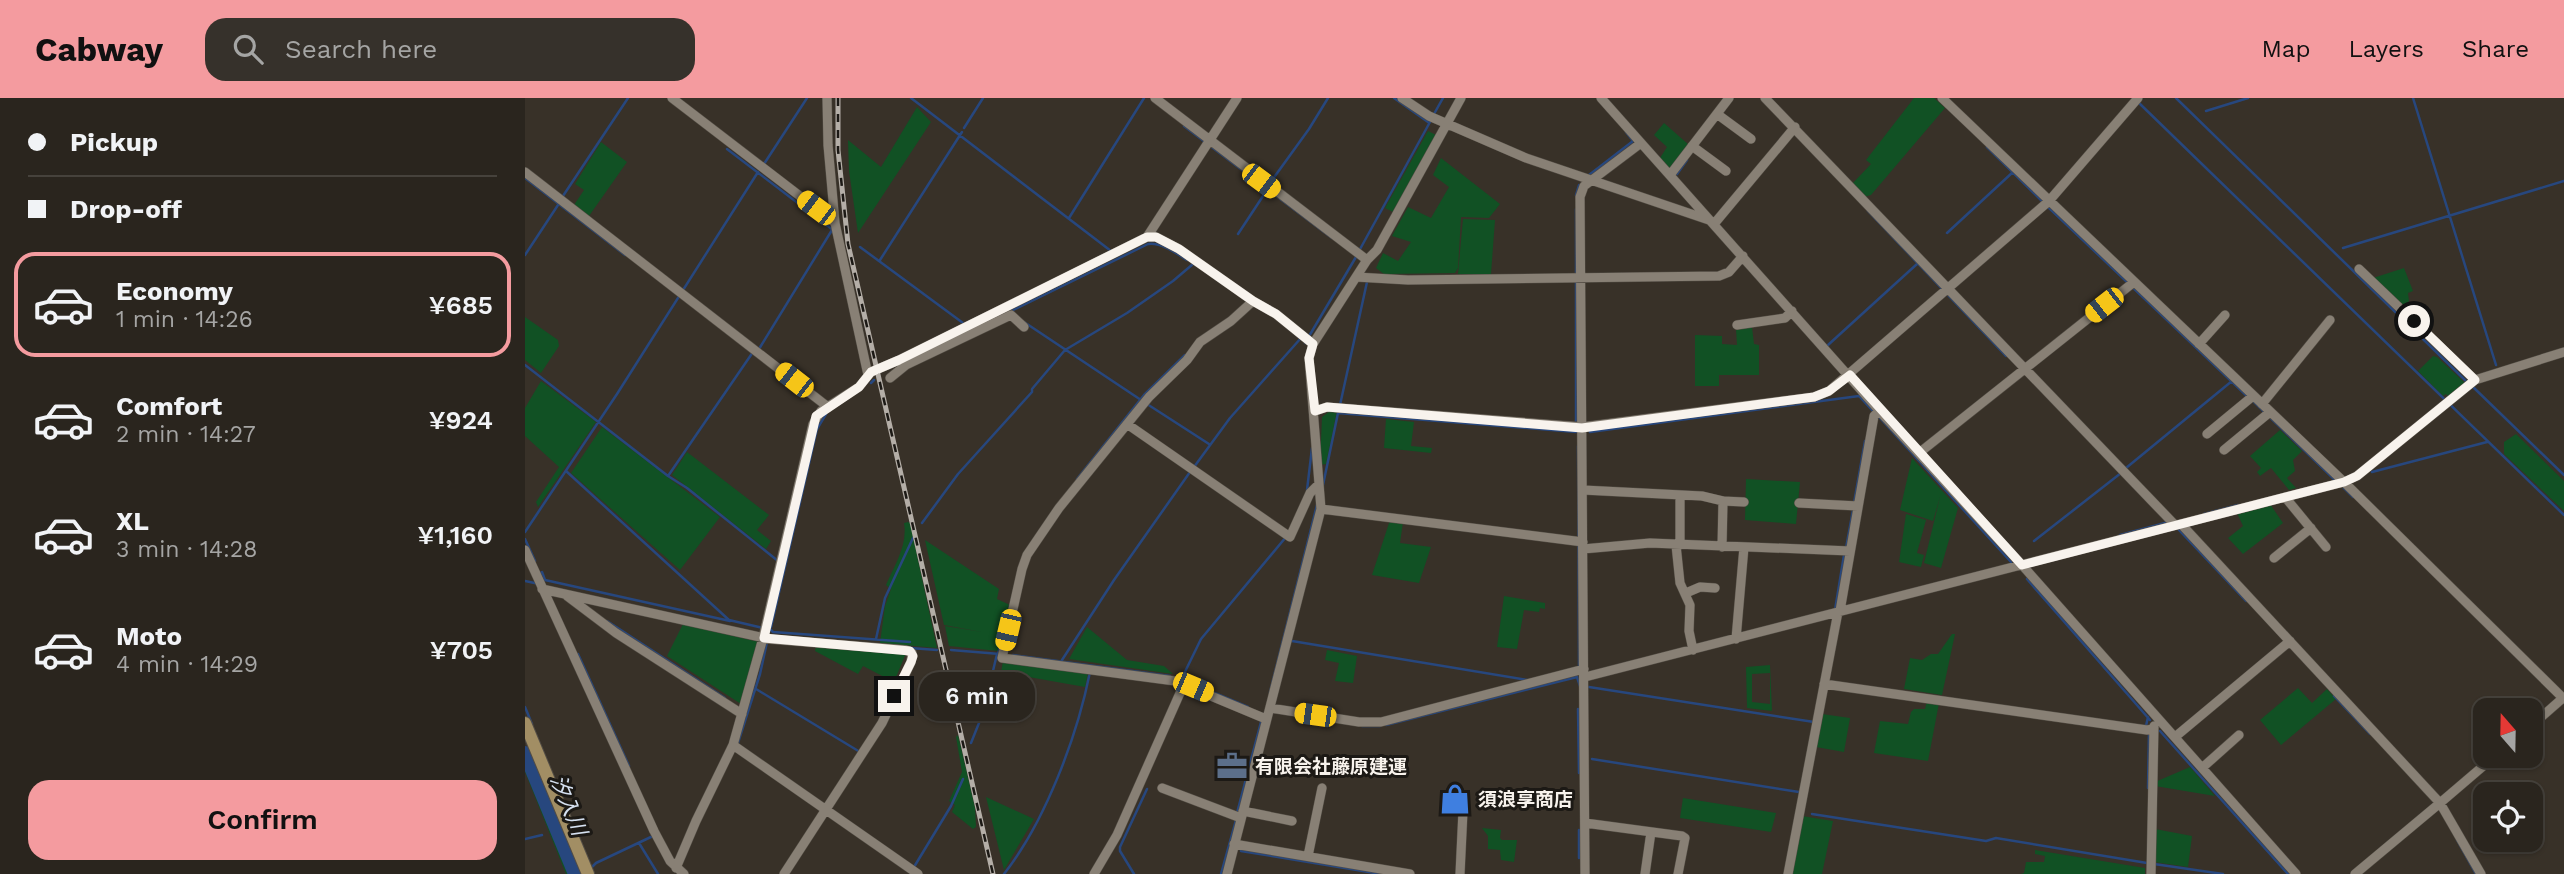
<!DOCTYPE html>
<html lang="en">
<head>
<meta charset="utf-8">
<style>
  body { margin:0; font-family:"Work Sans","Noto Sans JP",sans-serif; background:#36312b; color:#f1f3f6; height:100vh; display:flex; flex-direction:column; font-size:26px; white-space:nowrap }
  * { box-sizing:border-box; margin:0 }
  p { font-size:23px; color:#a5a5a4 }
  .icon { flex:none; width:38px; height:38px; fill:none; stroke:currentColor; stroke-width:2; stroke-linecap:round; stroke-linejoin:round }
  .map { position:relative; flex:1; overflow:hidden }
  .details { display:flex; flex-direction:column; background:#2a251e; width:525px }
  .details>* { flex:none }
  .banner { display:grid; align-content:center; height:154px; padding:0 28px; background:#2a251e }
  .needle { width:46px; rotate:340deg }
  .fabs { position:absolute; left:1948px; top:600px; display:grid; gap:14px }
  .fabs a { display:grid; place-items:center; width:70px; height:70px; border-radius:14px; background:#2a251e; box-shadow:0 2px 5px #0004,0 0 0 2px #46423c; font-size:35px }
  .end { position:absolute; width:32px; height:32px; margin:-16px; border:9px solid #f8f3ed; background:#111; box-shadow:0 0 0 4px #111 }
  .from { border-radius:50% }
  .bubble { position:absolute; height:49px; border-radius:21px; background:#2a251e; box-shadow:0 2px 5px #0004,0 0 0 2px #46423c; font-size:23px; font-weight:600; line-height:49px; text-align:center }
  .car { position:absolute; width:21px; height:42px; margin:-21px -10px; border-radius:9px; box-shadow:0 0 5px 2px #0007; background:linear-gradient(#f5c518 24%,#345 0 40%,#f5c518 0 76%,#345 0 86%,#f5c518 0) }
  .banner b { display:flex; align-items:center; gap:24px; height:66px; font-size:26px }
  .banner b+b { border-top:2px solid #46423c }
  .banner i { width:18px; height:18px; background:#f1f3f6 }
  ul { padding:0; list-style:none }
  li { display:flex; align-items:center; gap:21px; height:105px; margin:0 14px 10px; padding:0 14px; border:4px solid transparent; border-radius:21px }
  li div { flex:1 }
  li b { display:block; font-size:26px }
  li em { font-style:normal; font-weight:600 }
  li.selected { border-color:#f49b9f }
  li>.icon { width:63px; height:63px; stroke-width:1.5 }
  .primary-button { display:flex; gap:14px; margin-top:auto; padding:14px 28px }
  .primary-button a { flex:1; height:80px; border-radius:21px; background:#f49b9f; color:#111; font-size:28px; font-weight:600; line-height:80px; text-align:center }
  header { display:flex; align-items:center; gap:42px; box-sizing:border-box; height:98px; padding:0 35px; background:#f49b9f; color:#111 }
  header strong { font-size:33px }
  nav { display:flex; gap:38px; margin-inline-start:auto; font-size:24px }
  .search { width:490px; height:63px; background:#36312b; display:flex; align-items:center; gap:18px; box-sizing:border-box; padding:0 24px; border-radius:21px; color:#a5a5a4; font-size:26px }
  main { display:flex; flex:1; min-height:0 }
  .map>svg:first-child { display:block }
  .green { fill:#115124; fill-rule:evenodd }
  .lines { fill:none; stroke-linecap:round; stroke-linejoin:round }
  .stream { stroke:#27477e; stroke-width:2.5 }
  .river { stroke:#27477e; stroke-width:14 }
  .street-casing { stroke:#534d45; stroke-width:10 }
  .secondary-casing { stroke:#534d45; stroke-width:14 }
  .street { stroke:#888075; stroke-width:9 }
  .secondary { stroke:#a28e64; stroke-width:12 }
  .rail-casing { stroke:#b4aea7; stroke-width:5 }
  .rail { stroke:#1c1915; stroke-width:2.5; stroke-dasharray:8; stroke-linecap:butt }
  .route { stroke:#f8f3ed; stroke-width:9 }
  .labels { text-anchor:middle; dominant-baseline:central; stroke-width:6; stroke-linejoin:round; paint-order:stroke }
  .poi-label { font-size:19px; font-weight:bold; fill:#f8f3ed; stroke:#1c1915; text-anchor:start }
  .water-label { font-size:21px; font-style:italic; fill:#d6e1f1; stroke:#1c1915 }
</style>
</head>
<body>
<header>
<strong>Cabway</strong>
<div class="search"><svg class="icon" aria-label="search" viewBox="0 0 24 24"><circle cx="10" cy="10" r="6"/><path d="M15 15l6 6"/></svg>Search here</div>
<nav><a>Map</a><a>Layers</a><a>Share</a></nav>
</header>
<main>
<section class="details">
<div class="banner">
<b><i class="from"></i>Pickup</b>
<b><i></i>Drop-off</b>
</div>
<ul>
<li class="selected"><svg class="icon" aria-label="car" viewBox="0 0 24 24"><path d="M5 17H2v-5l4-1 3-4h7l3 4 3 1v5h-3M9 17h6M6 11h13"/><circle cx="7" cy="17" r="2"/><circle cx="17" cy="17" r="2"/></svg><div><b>Economy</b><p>1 min · 14:26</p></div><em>¥685</em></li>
<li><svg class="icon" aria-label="car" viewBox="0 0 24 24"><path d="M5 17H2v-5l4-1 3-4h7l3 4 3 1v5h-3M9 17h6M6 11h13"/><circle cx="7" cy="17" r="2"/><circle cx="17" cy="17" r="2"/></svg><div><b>Comfort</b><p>2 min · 14:27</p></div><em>¥924</em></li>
<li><svg class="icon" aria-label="car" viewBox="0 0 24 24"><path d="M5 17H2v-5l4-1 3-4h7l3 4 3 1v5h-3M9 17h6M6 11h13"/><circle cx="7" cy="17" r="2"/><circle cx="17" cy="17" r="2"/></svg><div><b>XL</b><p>3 min · 14:28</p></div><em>¥1,160</em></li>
<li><svg class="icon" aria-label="car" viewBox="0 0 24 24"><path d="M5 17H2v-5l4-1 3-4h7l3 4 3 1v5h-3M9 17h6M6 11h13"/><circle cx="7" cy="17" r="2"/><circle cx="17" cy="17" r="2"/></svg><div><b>Moto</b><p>4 min · 14:29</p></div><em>¥705</em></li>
</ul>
<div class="primary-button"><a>Confirm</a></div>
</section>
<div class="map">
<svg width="2039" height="776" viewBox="0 0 2039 776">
  <rect width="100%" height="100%" fill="#383128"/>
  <path class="green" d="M1389,0H1409L1420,10L1346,97L1339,99L1327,86L1346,66L1341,62Z
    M392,9L406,24L333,135L324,73L323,42L356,69Z
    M1139,25L1164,47L1148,69L1143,70L1135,60L1142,49L1129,37Z
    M903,33L913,38L870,115L860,110Z
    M76,44L102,64L64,118L49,107L59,92L50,86Z
    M916,60L975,106L964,120L936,119L933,170L930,175L859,176L851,170L858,155L873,163L886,144L867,138L883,109L906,120L924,89L908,77Z
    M938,121L970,122L966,176H933Z
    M1879,170L1888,193L1883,195L1884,203L1878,209L1848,180Z
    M0,219L33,242L34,248L16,275L0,262Z
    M1227,229L1229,246L1234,247V277H1194V288H1170V237L1197,238V246L1212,247L1211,231Z
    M1908,258L1912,259L1941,286L1924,299L1921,296L1918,298L1893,273Z
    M16,283L71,324L13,409L11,404L34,369L0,338V310Z
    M805,313H812L801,366L795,367L797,319Z
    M861,321L889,324L886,348L907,350L906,355L859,350Z
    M77,329L195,419L155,472L46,375Z
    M1755,332L1777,353L1768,362L1770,373L1762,380L1771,390L1764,392L1746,370L1735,378L1732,374L1736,370L1725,358Z
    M1991,336L2039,383V413L1979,356V344Z
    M162,354L244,417L232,432L246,443L241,451L147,377Z
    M1387,360L1433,410L1416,470L1399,465L1415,399L1408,423L1375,412Z
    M1221,381L1275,384L1271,426L1220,422Z
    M1745,406L1758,425L1718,456L1703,440L1718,428L1712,415Z
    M1381,416L1401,422L1392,455L1399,457L1396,469L1374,464Z
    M865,422L878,424L875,445L906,449L894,485L847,477Z
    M383,424L385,425L412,550L355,545L360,508L366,491L361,487C369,468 383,447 379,425Z
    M400,442L474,491L472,501L485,507L473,553L424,548L420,528L457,534L419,527Z
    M979,498L1020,505V511L1015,510L1014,514L999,512L992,551L972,549Z
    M158,526L234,544L216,606L142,558Z
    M562,529L602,562L639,568L648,576L544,561Z
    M1427,536H1430L1417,597L1379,591L1385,560L1397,562L1406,556H1413Z
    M291,549L381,555L369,584L338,568L333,576L290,553Z
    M802,552L832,558L828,585L810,583L814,565L800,562Z
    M478,563L563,575L560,589L476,574Z
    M1245,567L1247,613L1222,610L1221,569ZM1245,575V606L1227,604V576Z
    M1773,590L1787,605L1802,591L1811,601L1756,647L1735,622Z
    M1402,603L1414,605L1403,663L1349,655L1355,623L1383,626L1386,614L1389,611H1400Z
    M1297,616L1325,620L1319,654L1291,649Z
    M433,637L450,710L451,729L448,731L427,714L430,707L424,703L437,674L431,639Z
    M0,661L47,776H41L0,674Z
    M1665,669L1690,698L1630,688V684Z
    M461,699L509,721L479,772Z
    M1158,700L1251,715L1246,734L1155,720Z
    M1277,718L1308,723L1297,776H1265Z
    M957,730L976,732L975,740L977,742H992L989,764L976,762L975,752L963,751V738Z
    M1630,731L1667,738L1663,769L1629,764Z
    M1510,752L1620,770V776H1496L1499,775L1501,764H1519L1520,758L1510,756Z"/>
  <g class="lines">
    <path class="stream" d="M386,0L586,153
      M869,0L903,24
      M1651,0L1942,284
      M1888,0L1971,267
      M1614,5L2039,417
      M1681,13L1723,0
      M909,16L918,0
      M659,28L807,140
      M439,30L458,0
      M1462,49L1517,103
      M202,51L308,132
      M239,66L282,0
      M1152,76L1162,62
      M1064,77L1108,43L1101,34
      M0,80L100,157
      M745,85L784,31L803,0
      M1051,97L1054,87
      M36,101L103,0
      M1522,108L1723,299
      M1051,111V325
      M1343,113L1481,258
      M544,120L619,0
      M1422,135L1488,74
      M713,136L742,92
      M335,149L438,225
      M1818,150L2039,83
      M834,153L905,24
      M0,157L33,107
      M355,162L437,34
      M486,213L623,146C636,144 651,155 662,162
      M499,224L616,302
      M780,245L831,159
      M1303,247L1392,166
      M234,251L307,132
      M0,267L143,378L162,390L253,463
      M346,285L349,282
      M1947,288L2039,377
      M1335,299L1347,312
      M1728,303L1811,383
      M622,306L684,346
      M815,307L842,184
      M813,315L1051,334
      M1355,320L1486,464
      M1065,334L1334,298
      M1053,348L1054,568
      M669,369L705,320L776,240
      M1601,370L1707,283
      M41,373L204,522L238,530
      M1847,374L1962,344
      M143,378L228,254
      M552,381L619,297L660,257
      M798,387L813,315
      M1818,389L1828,399
      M782,392L787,350
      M1329,405L1340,343
      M1679,416L1713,407
      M397,425L433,376L507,294V291L540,252L602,215L648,183L668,166
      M1654,432L1721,503
      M0,434L92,296L233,74
      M1595,437L1640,425
      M0,441L10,463
      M1509,443L1596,375
      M1321,450L1328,412
      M15,475L17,474L20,482L205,523
      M1502,481L1625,622
      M0,483L14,486
      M1310,512L1319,457
      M82,523L200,600
      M246,529L292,331L301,316
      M244,530L248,534L385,544
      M351,541L360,500L388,440
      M767,543L1002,582
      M385,550L412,552
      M426,552L475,556
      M53,556L104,668
      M473,556L480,528
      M488,557L645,578
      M537,562L589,482L665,374
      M656,582L676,541L761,439
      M661,583L723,609
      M1064,589L1289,624
      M231,591L335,654
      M745,594L792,407
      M1809,598L1845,636
      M0,609L7,626
      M1053,611L1054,675
      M861,627L1052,579L1055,588
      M837,628H855
      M1619,628H1621L1623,619
      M1635,633L1763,776
      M446,645L458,615L472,556
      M212,648L235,576L242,544
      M1067,661L1274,694
      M1623,690L1624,634
      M712,715L736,624
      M1287,716L1461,743L1471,740L1622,765
      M1054,732V760
      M0,741L17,737
      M1932,742L1951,776
      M114,745L133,776
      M716,753L856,776
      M1629,766L1698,776
      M389,769L426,708L438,681
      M66,770L71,765L128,738
      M479,776C520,724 552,639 565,574
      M609,776L595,753V749L622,691
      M696,776L711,722"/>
    <path class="river" d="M0,655L50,776"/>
    <g class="street-casing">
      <path id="street" d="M147,0L310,125
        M302,0L303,47L310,125L343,277
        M630,0L842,162
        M877,0L904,18L1001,60L1184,122
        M1076,0L1360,319L1497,467L1771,776
        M1240,0L1650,427
        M1417,0L1819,384L2039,601
        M1192,16L1226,41
        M1167,48L1201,73
        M0,74L303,309
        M1145,77L1204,0
        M1189,126L1270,29
        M622,139L712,0
        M1834,171L1950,282
        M831,179L883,182L1194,178L1204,174L1218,158
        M728,203L706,223L675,244L662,262L624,299L534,410L502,457L497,471L477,560L650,583L741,621
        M1212,227L1260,220L1267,213
        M1674,246L1700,217
        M365,280L381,267L486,217L499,229
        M1737,306L1805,222
        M790,313L802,309L1057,329L1289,299L1304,293L1524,103L1613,0
        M602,326L765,439L785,395L793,387
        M1682,336L1728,298
        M1699,352L1745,314
        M1394,355L1609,184
        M1058,392L1177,398L1198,403L1197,449
        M1155,397V447
        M1760,399L1801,449
        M1198,403L1219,404
        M1274,405L1333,408
        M796,411L1058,444
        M1656,426L1915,705L1970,658
        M1151,447L1155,485L1165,507L1164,533L1168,552
        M1058,451L1125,445L1325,453
        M0,452L129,733L145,763L159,776
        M1749,460L1786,430
        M17,491L244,541L381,552L387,555L386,564L357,625L259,776
        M1161,495L1175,489L1190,490
        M42,498L91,535L217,616
        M1315,513L1349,318L1355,312
        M1211,541L1219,449
        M1060,579L1819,384L1832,378L1950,282L2039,254
        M1299,586L1622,632L1628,631
        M745,610L834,624H856L1059,571
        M2006,628L2038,600
        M1650,639L1765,543
        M208,647L393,776
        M1677,670L1714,637
        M637,690L716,720
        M718,713L767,723
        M1060,725L1157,738L1160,740L1153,776
        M709,746L885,776
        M783,758L797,690
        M151,770L171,723L208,647L238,540L288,326L296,313L334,289L346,274L374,262L622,139H631L654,151L728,203L751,216L788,246
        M569,776L592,737L659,586
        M702,776L796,411L784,260L788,246L842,162L852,152L936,0
        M935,776L938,713
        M1060,776L1055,99L1059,88L1116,45
        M1120,776L1126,734
        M1263,776L1313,514
        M1626,776L1629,628
        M1830,776L1915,705L1956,776"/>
    </g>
    <g class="secondary-casing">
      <path id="secondary" d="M0,625L63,776"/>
    </g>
    <use href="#street" class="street"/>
    <use href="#secondary" class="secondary"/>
    <g class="rail-casing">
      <path id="rail" d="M313,0V52L323,146L468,776"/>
    </g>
    <use href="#rail" class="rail"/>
  </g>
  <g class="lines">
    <path class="route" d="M369,598L386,564L388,558L385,553L239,540L291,318L334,289L346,274L374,262L622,139H631L654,151L728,203L751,216L788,246L784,260L790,313L802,309L1057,330L1289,299L1304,293L1325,277L1497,467L1819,384L1832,378L1950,282L1889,223"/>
  </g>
  <defs>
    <g id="office-bare" transform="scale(2.415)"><path d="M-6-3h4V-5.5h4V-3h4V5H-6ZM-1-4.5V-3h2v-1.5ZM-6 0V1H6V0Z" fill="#5c6f8a" stroke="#1c1915" stroke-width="2.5" paint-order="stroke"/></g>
    <g id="shop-bare" transform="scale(2.415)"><path d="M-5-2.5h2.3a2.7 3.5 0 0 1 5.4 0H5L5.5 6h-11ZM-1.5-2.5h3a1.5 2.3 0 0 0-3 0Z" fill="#3f7fe0" stroke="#1c1915" stroke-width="2.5" paint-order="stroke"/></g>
  </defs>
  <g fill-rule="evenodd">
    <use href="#office-bare" x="707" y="668"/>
    <use href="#shop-bare" x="930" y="701"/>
  </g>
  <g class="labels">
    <g class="poi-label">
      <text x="730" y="668">有限会社藤原建運</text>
      <text x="953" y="701">須浪享商店</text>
    </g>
    <g class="water-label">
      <text transform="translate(44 707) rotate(68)">汐入川</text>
    </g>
  </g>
</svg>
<div class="fabs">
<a><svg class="needle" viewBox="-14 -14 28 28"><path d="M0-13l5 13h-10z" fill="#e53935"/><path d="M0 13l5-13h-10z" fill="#a5a5a4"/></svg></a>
<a><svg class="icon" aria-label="locate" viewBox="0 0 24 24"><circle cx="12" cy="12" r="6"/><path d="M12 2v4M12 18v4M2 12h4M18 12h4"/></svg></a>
</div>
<i class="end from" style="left:1889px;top:223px"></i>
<i class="end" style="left:369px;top:598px"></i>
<div class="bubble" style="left:394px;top:574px;width:116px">6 min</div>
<i class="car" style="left:736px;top:83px;rotate:127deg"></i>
<i class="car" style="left:291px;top:110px;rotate:307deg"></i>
<i class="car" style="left:1579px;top:207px;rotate:232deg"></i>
<i class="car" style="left:269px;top:282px;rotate:308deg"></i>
<i class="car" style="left:483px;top:532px;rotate:193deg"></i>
<i class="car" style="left:668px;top:589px;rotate:113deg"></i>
<i class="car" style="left:790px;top:617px;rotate:278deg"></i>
</div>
</main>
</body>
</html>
